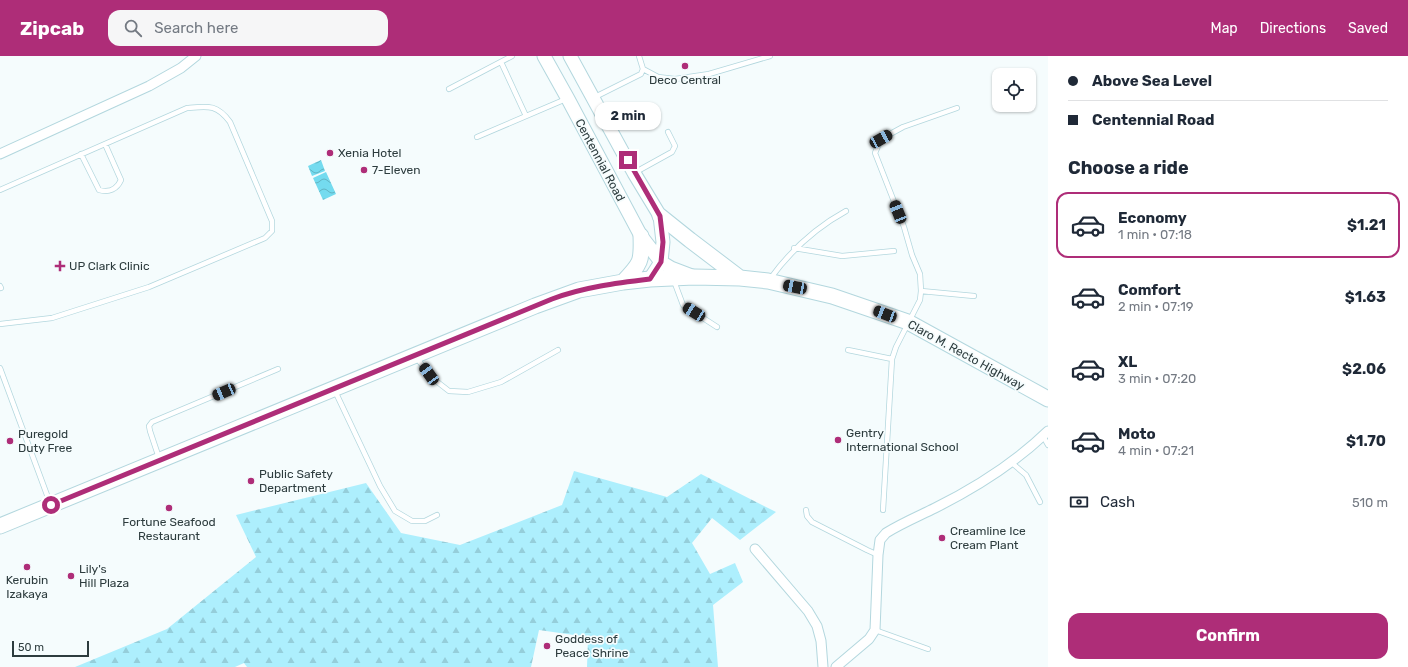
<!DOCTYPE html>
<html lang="en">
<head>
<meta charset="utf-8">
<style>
  body { margin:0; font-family:Rubik,sans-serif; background:#f6f6f7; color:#1f2937; height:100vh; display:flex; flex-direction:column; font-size:15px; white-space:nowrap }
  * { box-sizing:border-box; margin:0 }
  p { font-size:13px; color:#747a83 }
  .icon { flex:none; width:22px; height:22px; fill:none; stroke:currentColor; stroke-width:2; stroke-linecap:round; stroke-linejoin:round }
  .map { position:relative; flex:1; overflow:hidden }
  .panel { display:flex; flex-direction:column; background:#fff; width:360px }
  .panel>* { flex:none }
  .guide { display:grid; align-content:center; height:88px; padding:0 20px; background:#fff }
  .buttons { position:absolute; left:992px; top:12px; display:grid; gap:8px }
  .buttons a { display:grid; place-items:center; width:44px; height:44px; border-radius:8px; background:#fff; box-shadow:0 1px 3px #0004; font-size:20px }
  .scale { position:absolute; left:12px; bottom:10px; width:77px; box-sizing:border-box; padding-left:4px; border:2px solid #2d3c3e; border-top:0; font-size:11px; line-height:14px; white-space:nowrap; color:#2d3c3e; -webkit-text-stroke:3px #f5fcfd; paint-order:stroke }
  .end { position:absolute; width:18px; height:18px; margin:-9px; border:5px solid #ae2d78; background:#fff; box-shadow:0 0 0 2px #fff }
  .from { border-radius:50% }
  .bubble { position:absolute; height:28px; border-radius:12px; background:#fff; box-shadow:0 1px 3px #0004; font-size:13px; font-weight:700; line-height:28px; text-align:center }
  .car { position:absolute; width:12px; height:24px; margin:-12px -6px; border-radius:5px; box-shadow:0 0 3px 1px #0007; background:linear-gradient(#222 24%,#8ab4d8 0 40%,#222 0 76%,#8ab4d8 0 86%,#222 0) }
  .guide b { display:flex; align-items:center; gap:14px; height:38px; font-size:15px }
  .guide b+b { border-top:1px solid #e0e1e3 }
  .guide i { width:10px; height:10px; background:#1f2937 }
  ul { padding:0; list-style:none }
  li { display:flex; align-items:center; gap:12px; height:66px; margin:0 8px 6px; padding:0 12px; border:2px solid transparent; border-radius:12px }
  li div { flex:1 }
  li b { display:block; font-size:15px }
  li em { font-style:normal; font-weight:700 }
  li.active { border-color:#ae2d78 }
  li>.icon { width:36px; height:36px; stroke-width:1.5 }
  h2 { padding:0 20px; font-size:18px; line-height:48px }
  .pay { display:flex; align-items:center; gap:10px; height:44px; padding:0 20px; font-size:15px }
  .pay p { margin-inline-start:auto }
  .action { display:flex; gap:8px; margin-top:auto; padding:8px 20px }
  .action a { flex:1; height:46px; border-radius:12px; background:#ae2d78; color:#fff; font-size:16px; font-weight:700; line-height:46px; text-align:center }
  header { display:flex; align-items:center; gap:24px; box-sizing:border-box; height:56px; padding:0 20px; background:#ae2d78; color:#fff }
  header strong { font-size:19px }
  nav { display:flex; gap:22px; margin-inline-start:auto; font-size:14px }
  .search { width:280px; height:36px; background:#f6f6f7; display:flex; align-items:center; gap:10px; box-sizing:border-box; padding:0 14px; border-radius:12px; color:#747a83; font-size:15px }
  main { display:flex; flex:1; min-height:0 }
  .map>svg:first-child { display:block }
  .forest { fill:url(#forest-firs) }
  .water { fill:url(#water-waves) }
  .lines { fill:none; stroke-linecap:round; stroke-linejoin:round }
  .lane-casing { stroke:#b3d7de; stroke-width:6 }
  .street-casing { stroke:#b3d7de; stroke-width:11 }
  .secondary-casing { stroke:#b3d7de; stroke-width:15 }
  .primary-casing { stroke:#b3d7de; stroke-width:17 }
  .lane { stroke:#fff; stroke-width:4.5 }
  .street { stroke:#fff; stroke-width:9 }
  .secondary { stroke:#fff; stroke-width:13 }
  .primary { stroke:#fff; stroke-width:15 }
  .route { stroke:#ae2d78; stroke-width:5 }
  .poi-dot { fill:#ae2d78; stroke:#f5fcfd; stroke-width:1.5 }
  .labels { text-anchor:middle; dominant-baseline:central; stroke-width:3.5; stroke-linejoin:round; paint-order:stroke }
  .poi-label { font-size:12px; fill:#2d3c3e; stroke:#f5fcfd; text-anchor:start }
  .street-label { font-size:12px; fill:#2d3c3e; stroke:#f5fcfd }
</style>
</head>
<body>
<header>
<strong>Zipcab</strong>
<div class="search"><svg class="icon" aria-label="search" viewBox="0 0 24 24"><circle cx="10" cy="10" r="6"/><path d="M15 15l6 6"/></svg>Search here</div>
<nav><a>Map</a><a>Directions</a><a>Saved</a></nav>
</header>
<main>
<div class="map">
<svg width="1048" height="611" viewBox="0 0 1048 611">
  <defs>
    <pattern id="forest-firs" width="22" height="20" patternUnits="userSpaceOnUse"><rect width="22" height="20" fill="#adeffd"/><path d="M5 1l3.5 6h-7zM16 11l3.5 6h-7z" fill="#95ceda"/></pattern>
    <pattern id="water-waves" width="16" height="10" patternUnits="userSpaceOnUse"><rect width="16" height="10" fill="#74dbef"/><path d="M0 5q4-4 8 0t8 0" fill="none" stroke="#60b3c3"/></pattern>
  </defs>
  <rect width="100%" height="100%" fill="#f5fcfd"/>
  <path class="forest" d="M574,415L667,441L701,418L776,456L740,484L712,462L692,487L710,518L735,507L743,526L713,549L718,611H587L588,581L539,574L531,611H247L244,607L235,611H75L167,573L256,501L236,459L366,427L401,477L460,489L562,449Z"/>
  <path class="water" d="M321,104L325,115L312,120L308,110Z
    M326,116L336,138L323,144L313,122Z"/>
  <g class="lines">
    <g class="lane-casing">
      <path id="lane" d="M501,6L526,60
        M643,13L658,21L675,23L709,18L770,0
        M449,33L512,0
        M593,42L641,18L643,13L639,0
        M477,81L566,43
        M81,98L99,134C109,137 117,133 121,124L105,88
        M634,117L672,96L675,90L668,76
        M0,134L187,52C208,50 217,48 230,66L272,165V175L265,182L149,231L52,262L0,268
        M794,192L842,200L894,195
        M770,223C791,194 815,172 846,155
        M674,225L683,249L717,271
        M0,230L1,232
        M921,235L974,240
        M848,294L892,303
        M416,301L431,321L449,335L468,336L501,326L558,294
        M0,312L50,447
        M335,335L380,430L395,455L412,465H425L437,459
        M1043,380L1048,389
        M159,402L150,375L149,370L152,366L278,313
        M1012,407L1026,419L1040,446
        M806,454L807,460L812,466L867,494L878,499
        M883,454L892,303L896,291L920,244L921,235L920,218L912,199L904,171L875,97L881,83L903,71L957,52
        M875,574L928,593"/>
    </g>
    <g class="street-casing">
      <path id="street" d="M0,98L149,30L181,12L196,0
        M755,493L808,555L817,570L821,585L823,611
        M836,611L869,583L875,574L878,499L880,484L886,477C902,467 919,460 935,452C977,431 1014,408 1048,375"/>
    </g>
    <g class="secondary-casing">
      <path id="secondary" d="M544,0L568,43L641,180L661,206L671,212L692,220
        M570,0L634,117L660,160L663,186L661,206L650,223"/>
    </g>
    <g class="primary-casing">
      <path id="primary" d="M660,160L690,184L740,222
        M623,226C641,207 642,206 641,180
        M0,470L535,250L579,234L623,226L650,223L694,221L740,222L768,225L832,240L908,266L1048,343"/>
    </g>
    <use href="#lane" class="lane"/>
    <use href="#street" class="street"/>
    <use href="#secondary" class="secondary"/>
    <use href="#primary" class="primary"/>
  </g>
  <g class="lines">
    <path class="route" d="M51,449L552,243C584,231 617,227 650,223L661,206L663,186L660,160L628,104"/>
  </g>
  <g class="poi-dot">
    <circle cx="685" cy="10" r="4"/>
    <circle cx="330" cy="97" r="4"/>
    <circle cx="364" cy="114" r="4"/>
    <path d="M58 204h4v4h4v4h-4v4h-4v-4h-4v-4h4z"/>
    <circle cx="838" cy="384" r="4"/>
    <circle cx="10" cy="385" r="4"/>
    <circle cx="251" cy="425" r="4"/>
    <circle cx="169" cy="452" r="4"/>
    <circle cx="942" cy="482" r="4"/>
    <circle cx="27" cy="511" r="4"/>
    <circle cx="71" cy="520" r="4"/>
    <circle cx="547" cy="590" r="4"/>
  </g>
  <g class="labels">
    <g class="poi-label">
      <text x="685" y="24" text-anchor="middle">Deco Central</text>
      <text x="338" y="97">Xenia Hotel</text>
      <text x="372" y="114">7-Eleven</text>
      <text x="69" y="210">UP Clark Clinic</text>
      <text x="846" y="377">Gentry<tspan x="846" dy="14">International School</tspan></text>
      <text x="18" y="378">Puregold<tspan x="18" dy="14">Duty Free</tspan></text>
      <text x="259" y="418">Public Safety<tspan x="259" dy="14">Department</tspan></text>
      <text x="169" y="466" text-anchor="middle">Fortune Seafood<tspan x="169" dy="14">Restaurant</tspan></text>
      <text x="950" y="475">Creamline Ice<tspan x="950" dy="14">Cream Plant</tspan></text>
      <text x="79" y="513">Lily's<tspan x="79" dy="14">Hill Plaza</tspan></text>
      <text x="27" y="524" text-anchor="middle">Kerubin<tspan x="27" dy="14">Izakaya</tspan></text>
      <text x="555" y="583">Goddess of<tspan x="555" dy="14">Peace Shrine</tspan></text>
    </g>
    <g class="street-label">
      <text transform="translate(600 104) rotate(62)">Centennial Road</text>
      <text transform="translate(966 299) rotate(29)">Claro M. Recto Highway</text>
    </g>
  </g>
</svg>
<div class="buttons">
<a><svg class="icon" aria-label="locate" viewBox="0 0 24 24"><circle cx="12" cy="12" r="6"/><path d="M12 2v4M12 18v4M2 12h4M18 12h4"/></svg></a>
</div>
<div class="scale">50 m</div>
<i class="end from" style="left:51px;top:449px"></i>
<i class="end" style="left:628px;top:104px"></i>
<div class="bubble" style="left:595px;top:46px;width:66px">2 min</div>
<i class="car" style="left:881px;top:83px;rotate:61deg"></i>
<i class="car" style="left:898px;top:156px;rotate:338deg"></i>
<i class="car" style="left:795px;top:231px;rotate:281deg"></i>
<i class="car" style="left:694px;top:256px;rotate:302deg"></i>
<i class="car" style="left:885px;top:258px;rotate:291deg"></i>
<i class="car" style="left:429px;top:318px;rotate:324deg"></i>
<i class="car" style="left:224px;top:336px;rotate:247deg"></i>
</div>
<section class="panel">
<div class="guide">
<b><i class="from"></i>Above Sea Level</b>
<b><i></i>Centennial Road</b>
</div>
<h2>Choose a ride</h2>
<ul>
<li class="active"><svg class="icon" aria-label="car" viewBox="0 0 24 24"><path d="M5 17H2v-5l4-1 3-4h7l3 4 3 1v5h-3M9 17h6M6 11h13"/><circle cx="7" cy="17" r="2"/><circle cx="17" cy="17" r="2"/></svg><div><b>Economy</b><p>1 min · 07:18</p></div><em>$1.21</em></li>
<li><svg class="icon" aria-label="car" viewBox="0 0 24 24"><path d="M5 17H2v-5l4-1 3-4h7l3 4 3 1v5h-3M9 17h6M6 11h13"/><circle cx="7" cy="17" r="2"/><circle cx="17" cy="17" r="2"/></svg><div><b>Comfort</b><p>2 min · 07:19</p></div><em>$1.63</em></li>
<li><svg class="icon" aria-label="car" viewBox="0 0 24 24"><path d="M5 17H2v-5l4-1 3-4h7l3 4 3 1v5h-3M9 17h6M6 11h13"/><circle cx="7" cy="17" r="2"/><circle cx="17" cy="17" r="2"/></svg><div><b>XL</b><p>3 min · 07:20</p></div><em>$2.06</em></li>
<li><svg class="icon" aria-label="car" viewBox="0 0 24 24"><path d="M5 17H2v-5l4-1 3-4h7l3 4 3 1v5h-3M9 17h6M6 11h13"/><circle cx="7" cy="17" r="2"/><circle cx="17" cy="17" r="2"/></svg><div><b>Moto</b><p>4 min · 07:21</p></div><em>$1.70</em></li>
</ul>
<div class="pay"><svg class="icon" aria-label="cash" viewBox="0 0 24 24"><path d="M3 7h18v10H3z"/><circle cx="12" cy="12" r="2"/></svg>Cash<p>510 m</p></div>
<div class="action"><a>Confirm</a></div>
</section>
</main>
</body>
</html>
